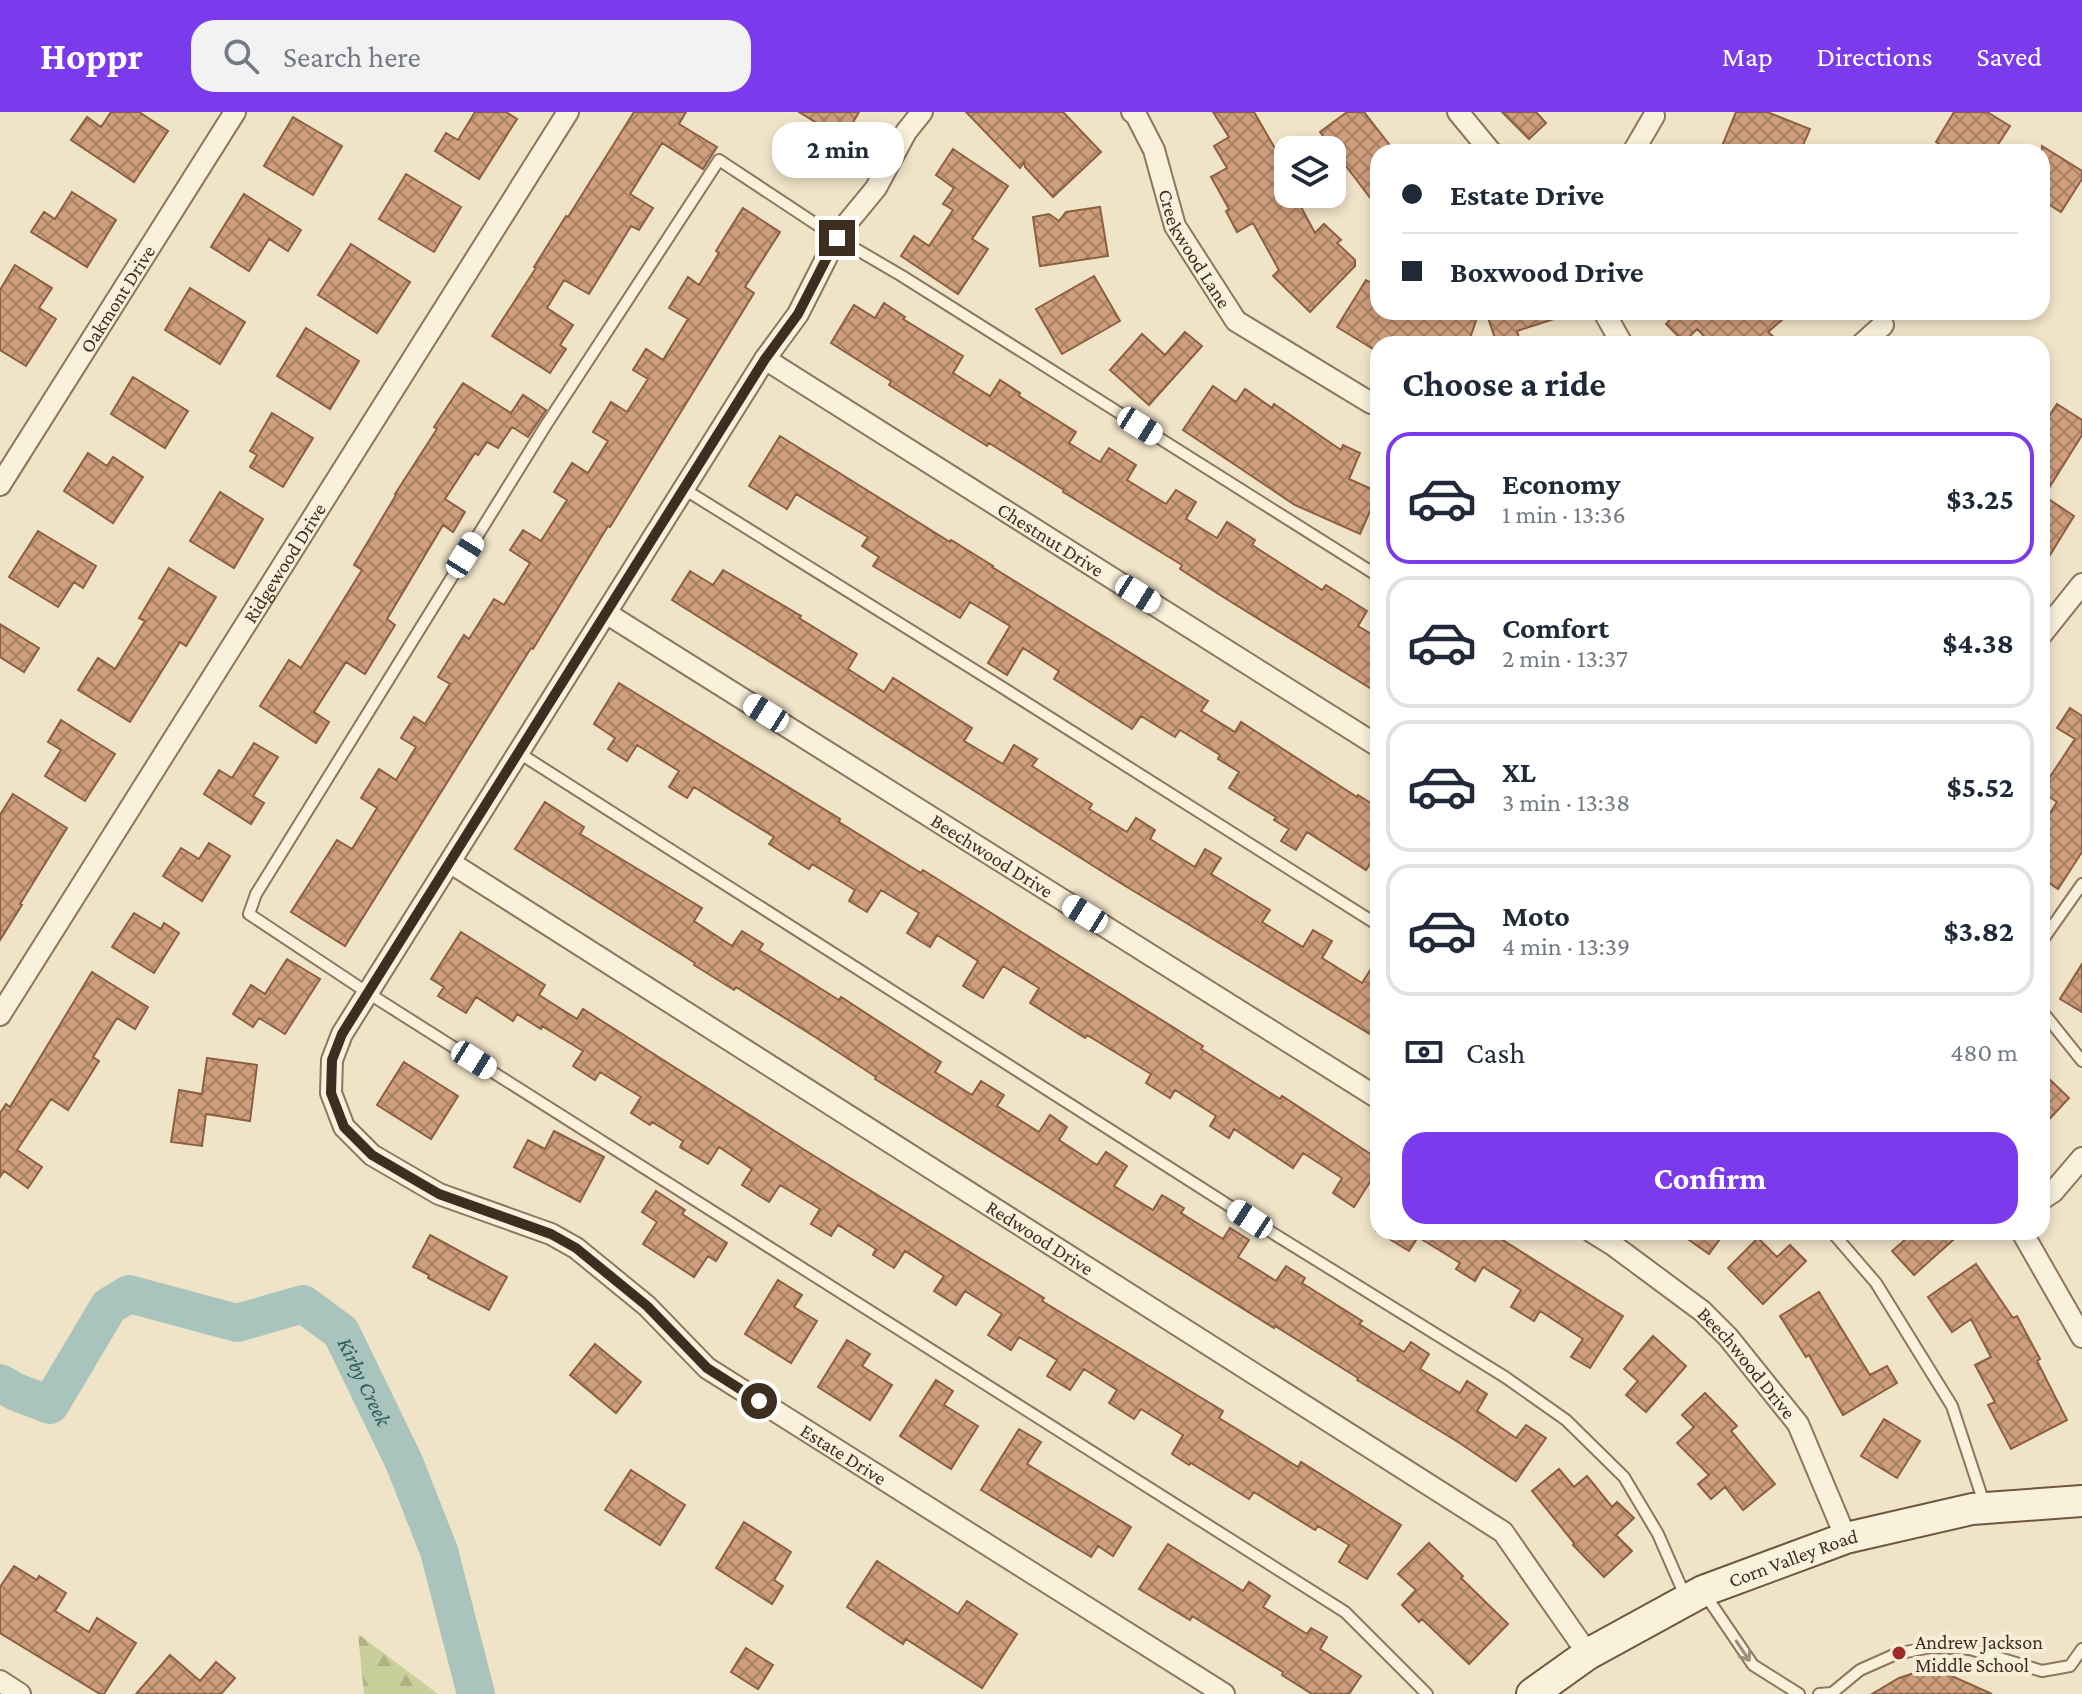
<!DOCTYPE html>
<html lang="en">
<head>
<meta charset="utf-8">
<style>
  body { margin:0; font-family:"Crimson Pro",serif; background:#f2f2f3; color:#1f2937; height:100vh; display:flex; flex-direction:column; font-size:30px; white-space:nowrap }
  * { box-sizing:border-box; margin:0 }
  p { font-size:26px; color:#747a83 }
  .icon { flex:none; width:44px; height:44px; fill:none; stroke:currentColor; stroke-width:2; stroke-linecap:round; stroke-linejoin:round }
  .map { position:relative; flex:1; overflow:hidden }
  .sheet { position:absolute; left:1370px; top:224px; width:680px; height:904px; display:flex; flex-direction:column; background:#fff; border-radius:24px; box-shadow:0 4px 12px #0003 }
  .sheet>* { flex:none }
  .hud { position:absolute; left:1370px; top:32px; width:680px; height:176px; border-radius:24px; box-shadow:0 4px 12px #0003; display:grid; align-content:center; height:176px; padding:0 32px; background:#fff }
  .buttons { position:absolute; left:1274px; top:24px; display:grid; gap:16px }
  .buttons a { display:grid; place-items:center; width:72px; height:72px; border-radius:16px; background:#fff; box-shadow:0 4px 12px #0003; font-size:40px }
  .end { position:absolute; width:36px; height:36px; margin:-18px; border:10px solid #3d2e20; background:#fff; box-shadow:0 0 0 4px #fff }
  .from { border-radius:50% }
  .bubble { position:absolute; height:56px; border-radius:24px; background:#fff; box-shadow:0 4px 12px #0003; font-size:26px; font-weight:700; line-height:56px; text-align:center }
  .car { position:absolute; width:24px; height:48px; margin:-24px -12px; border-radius:10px; box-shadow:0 0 6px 2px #0007; background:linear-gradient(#fff 24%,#345 0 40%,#fff 0 76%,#345 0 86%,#fff 0) }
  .hud b { display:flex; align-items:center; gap:28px; height:76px; font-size:30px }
  .hud b+b { border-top:2px solid #e0e1e3 }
  .hud i { width:20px; height:20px; background:#1f2937 }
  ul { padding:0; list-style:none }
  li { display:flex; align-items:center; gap:24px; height:132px; margin:0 16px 12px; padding:0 16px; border:4px solid #e0e1e3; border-radius:24px }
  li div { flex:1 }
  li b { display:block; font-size:30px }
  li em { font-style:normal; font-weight:700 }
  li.on { border-color:#7c3aed }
  li>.icon { width:72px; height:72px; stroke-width:1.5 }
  h2 { padding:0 32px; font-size:36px; line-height:96px }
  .pay { display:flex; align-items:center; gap:20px; height:88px; padding:0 32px; font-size:30px }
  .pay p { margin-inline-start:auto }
  .cta { display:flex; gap:16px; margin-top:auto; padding:16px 32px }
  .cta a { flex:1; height:92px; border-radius:24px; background:#7c3aed; color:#fff; font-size:32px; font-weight:700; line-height:92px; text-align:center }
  header { display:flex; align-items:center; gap:48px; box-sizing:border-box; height:112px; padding:0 40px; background:#7c3aed; color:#fff }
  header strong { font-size:38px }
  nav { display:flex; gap:44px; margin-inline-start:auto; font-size:28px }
  .search { width:560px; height:72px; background:#f2f2f3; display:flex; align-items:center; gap:20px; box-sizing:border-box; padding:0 28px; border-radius:24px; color:#747a83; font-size:30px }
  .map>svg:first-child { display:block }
  .forest { fill:url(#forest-firs) }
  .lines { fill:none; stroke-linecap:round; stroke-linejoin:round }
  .river { stroke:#a9c4bc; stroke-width:38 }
  .building { fill:url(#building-cross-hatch); stroke:#8d5f41; stroke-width:2 }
  .lane-casing { stroke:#8d765c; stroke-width:14 }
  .street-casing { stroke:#8d765c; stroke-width:24 }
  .secondary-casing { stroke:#6f573f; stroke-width:34 }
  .lane { stroke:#faf1dc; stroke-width:10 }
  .street { stroke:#faf1dc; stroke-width:20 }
  .secondary { stroke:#faf1dc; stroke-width:30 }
  .oneway { stroke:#9c907e }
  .route { stroke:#3d2e20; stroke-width:10 }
  .poi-dot { fill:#9e2a2b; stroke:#f7eed8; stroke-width:3 }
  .labels { text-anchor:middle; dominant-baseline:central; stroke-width:8; stroke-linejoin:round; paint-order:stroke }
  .street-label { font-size:20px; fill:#3d2e20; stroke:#f7eed8 }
  .poi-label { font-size:20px; fill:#3d2e20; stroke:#f7eed8; text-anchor:start }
  .water-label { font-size:22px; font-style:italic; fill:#2f5d5a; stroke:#f7eed8 }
</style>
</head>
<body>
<header>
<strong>Hoppr</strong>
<div class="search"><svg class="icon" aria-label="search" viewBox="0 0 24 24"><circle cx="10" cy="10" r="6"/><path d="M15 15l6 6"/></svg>Search here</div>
<nav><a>Map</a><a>Directions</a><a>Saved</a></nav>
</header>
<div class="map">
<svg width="2082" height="1582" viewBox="0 0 2082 1582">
  <defs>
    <pattern id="forest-firs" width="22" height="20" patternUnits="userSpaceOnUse" patternTransform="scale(2)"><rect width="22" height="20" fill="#c9cf9b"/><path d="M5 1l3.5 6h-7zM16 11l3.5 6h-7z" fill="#aeb285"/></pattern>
    <pattern id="building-cross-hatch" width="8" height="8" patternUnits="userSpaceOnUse" patternTransform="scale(2)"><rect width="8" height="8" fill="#cf9f7d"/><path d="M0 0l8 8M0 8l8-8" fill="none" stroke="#a98266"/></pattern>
  </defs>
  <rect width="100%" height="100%" fill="#f0e4c8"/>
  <path class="forest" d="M358,1522L438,1582H364Z"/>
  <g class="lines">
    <path class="river" id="s1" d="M0,1271L16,1280L50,1293L109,1194L129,1182L237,1211L303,1192L341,1220L404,1350L439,1439L476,1582"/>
  </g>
  <path class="building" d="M111,0H139L168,19L134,70L71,28L87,5L101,15Z
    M475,0H506L517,7L479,67L435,39L446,21L458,28Z
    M634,0H686L679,12L717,35L703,57L662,31L630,82L653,96L639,118L631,114L589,182L564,168L547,196L573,213L560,233L566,237L550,261L492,224L536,156L534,155L566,104L568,105Z
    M799,0H859L843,27Z
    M966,0H1063L1101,40L1053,85L1025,55L1024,50L1020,56Z
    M1213,0H1254L1284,52L1279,55L1288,72V82H1294L1315,121L1324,112L1341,128L1337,131L1355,148V154L1310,200L1273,164L1279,158L1253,111L1237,120L1226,99L1229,97L1211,65L1227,56L1214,34L1229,25Z
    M1347,0H1364L1395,40H1378V96L1320,20Z
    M1502,0H1536L1546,11L1529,27Z
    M1736,0H1767L1810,17L1800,40H1736L1722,34Z
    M1954,0H1987L2010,14L1993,40H1952L1936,30Z
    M293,5L342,34L313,83L264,54Z
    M2042,34L2082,59V67L2061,100L2042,88Z
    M953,37L1008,74L972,127L988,137L958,182L901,144L914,124L929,134L953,98L943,92L954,76L936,63Z
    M406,62L461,95L434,140L379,107Z
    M72,80L116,108L87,155L31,120L44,100L55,107Z
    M244,82L301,118L288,139L269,127L249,159L211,135Z
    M1100,95L1108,144L1040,154L1033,105L1049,102L1059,109L1066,100Z
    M743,96L780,120L745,175L754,181L610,415L608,414L533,537L531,536L345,834L291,800L337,728L352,737L377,696L361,686L379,657L396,668L416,635L401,626L414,605L425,612L450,572L438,565L464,523L469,527L494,487L504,493L530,451L510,438L523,418L541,429L567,388L554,380L572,351L588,361L608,329L593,320L611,290L627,300L648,267L633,258L646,237L663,248L688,207L669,196L688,165L699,173L719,141L716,139Z
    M351,132L410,170L377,221L318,183Z
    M15,153L52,176L39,196L56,207L26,254L0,238V178Z
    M1094,164L1120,209L1062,242L1036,197Z
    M1366,168L1378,175V200H1479L1468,232H1378V240L1337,215Z
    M190,176L245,210L220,252L165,218Z
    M884,191L905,205L903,207L963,244L953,261L990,284L1000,268L1020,281L1019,284L1076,320L1069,331L1100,350L1109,336L1136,353L1127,368L1166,392L1176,378L1196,390L1186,407L1217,426L1227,410L1255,428L1252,433L1322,478L1326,473L1367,499L1358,514L1378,526V581L1220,483L1180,457L1182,453L1063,380L1064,378L989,331L987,334L889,273L891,269L831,231L854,193L875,206Z
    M1486,200H1565L1566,203L1517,219L1521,232H1497Z
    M1677,200H1791L1768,220L1782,232H1712L1697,217L1684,230L1666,212Z
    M306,216L359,249L330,297L277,264Z
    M1185,220L1202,234L1149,293L1110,258L1142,222L1165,243Z
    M133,265L188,299L165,336L111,302Z
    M463,271L511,301L523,283L546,298L528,325L512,315L498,336L487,330L478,343L475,341L445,387L465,400L453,420L443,413L387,507L395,513L365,562L346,550L314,600L329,610L316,631L260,594L289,548L301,556L362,458L354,453L396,383L395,382L437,317L434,315Z
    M1213,274L1236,290L1245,277L1272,296L1274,292L1341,338L1343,333L1360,341L1349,367L1378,380V381L1360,422L1295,393L1183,318Z
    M2057,292L2082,308V323L2044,384L2074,404L2042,456V315Z
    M272,301L313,326L283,375L250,355L257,343L250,339Z
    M780,324L950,430L951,428L993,454L992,455L1208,589L1201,599L1235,620L1241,610L1357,685L1358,683L1378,696V739L1366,758L1307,720L1296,738L1281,729L1289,717L1274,708L1276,705L1229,676L1239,660L1218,647L1220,643L1180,618L1175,625L1141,604L1132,617L1054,567L1059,559L1023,536L1007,563L988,551L1010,514L970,490L960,506L873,454L879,445L862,434L868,425L796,382L787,397L749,374Z
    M88,341L107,354L113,345L143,365L113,411L64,379Z
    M220,380L263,407L234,456L190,429Z
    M38,419L96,454L83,476L74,470L58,495L9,465Z
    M169,456L216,485L186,534L180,530L130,610L78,578L98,546L115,557L145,509L139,506Z
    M723,458L801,504L799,506L857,542L848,557L884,580L893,566L972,616L964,629L1003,652L1014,633L1037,647L1032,654L1092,692L1089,697L1127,720L1136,706L1155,718L1150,727L1195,755L1205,737L1221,746L1211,762L1270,798L1262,810L1303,835L1313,818L1332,829L1322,846L1362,871L1378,846V927L1122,772L672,488L690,459L713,473Z
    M0,512L39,536L24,560L0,545Z
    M619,571L840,707L839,710L921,761L923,758L1023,821L1203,934L1201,937L1280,987L1282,984L1378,1047V1057L1354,1095L1333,1081L1342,1066L1303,1041L1293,1056L1234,1017L1229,1026L1210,1014L1216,1004L1175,978L1170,986L1146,971L1151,962L1087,923L1085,926L1030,891L1039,876L1003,854L983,886L963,874L978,849L937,823L930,835L907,821L919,801L881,778L867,800L849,789L855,778L812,752L809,757L769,732L774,725L694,675L687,686L669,675L679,659L637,633L627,649L608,637L615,626L594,612Z
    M2070,596L2082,604V740L2058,777L2042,766V714L2057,690L2042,680V677L2075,627L2057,616Z
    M61,608L115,642L85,689L45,664L61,638L48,630Z
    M254,631L278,645L253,684L264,691L251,712L204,682L219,658L232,666Z
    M13,682L67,716L20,792L22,793L0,828V703Z
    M545,690L584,715L580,722L702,796L694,809L732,834L742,819L763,832L759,838L839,888L841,885L941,950L935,960L972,983L981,969L1004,983L997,994L1039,1020L1050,1003L1067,1015L1059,1028L1097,1053L1106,1040L1127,1054L1114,1074L1153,1098L1162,1083L1184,1096L1181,1101L1223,1127L1230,1116L1249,1128L1238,1145L1276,1169L1286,1154L1305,1166L1302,1171L1362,1209L1359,1212L1404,1240L1411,1230L1429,1242L1420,1257L1460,1281L1467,1269L1487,1282L1477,1299L1516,1326L1526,1313L1546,1326L1516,1369L1458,1330L1357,1268L1358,1266L1275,1214L1274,1216L875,967L876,965L815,925L736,875L734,878L694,853L695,851L515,737Z
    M209,731L230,744L202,789L163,764L181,736L199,747Z
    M134,801L161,817L164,811L179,821L154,861L112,835Z
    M461,820L545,873L539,883L577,907L583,897L803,1037L1044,1186L1042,1189L1223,1299L1219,1306L1298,1355L1301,1350L1401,1413L1367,1467L1339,1450L1349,1433L1318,1414L1315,1418L1254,1380L1249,1387L1191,1351L1189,1353L1172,1342L1183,1323L1141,1297L1134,1307L1109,1291L1117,1278L1084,1257L1070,1278L1047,1264L1057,1248L1019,1225L1011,1238L988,1223L1002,1202L965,1179L956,1193L934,1179L944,1164L905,1139L894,1156L873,1143L876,1137L838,1113L831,1124L811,1112L820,1097L780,1073L769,1090L742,1073L752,1057L719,1035L708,1052L680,1035L683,1029L652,1010L650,1013L631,1001L641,985L600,960L595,968L573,954L583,939L542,914L541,917L517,902L513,909L476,885L466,901L438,884L444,875L431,867Z
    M287,847L320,867L285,922L259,906L253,915L233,902L251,873L265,882Z
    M2082,852V900L2060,887Z
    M92,860L148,895L135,917L117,906L93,945L99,949L68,998L51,987L17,1038L42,1055L28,1076L4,1059L0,1065V1001L6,992L10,995Z
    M207,946L257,953L250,1009L206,1002L202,1034L171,1030L179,978L202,982Z
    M404,950L458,984L431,1027L377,993Z
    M2042,960L2069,986L2042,1015Z
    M554,1019L604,1045L580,1090L514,1055L528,1028L545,1037Z
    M656,1079L685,1098L682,1102L727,1131L716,1149L708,1144L694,1165L643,1132L657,1110L642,1100Z
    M1378,1120H1505L1501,1127L1623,1204L1590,1256L1571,1245L1583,1227L1540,1199L1534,1209L1511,1195L1521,1178L1483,1155L1475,1169L1456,1157L1460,1151L1418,1125L1409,1139Z
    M1678,1120H1725L1709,1142Z
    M1914,1120H1962L1914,1163L1892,1139Z
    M430,1123L507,1165L489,1198L428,1166L429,1163L413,1155Z
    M1758,1126L1777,1145L1790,1133L1806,1149L1763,1192L1728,1156Z
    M1976,1152L2013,1206L2017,1204L2040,1247L2037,1249L2067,1308L2011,1337L1988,1293L1995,1290L1975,1253L1991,1245L1971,1207L1952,1220L1928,1185Z
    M778,1168L802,1183L794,1195L817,1209L791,1251L745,1222Z
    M1819,1180L1870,1263L1887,1254L1897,1271L1843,1303L1809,1243L1806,1245L1780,1204Z
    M1653,1224L1686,1254L1646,1300L1626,1283L1638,1269L1624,1257Z
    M847,1228L870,1242L862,1254L892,1273L870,1308L818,1275Z
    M595,1232L641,1270L616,1301L570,1263Z
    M936,1268L953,1279L944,1293L978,1314L951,1357L900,1324Z
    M1705,1281L1737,1314L1731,1319L1775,1372L1743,1398L1725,1375L1711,1387L1698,1372L1709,1363L1677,1331L1694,1315L1682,1303Z
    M1884,1307L1920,1329L1897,1366L1861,1344Z
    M1019,1317L1041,1330L1027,1352L1131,1415L1113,1444L1098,1434L1091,1445L981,1378Z
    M1559,1357L1574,1375L1587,1364L1612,1395L1617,1390L1634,1406L1616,1423L1632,1439L1604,1465L1573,1433L1574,1431L1532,1379Z
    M631,1358L685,1393L660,1433L605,1398Z
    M744,1410L791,1440L774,1468L783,1474L772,1492L716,1456Z
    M1429,1431L1463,1464L1461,1466L1508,1512L1469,1552L1422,1507L1419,1510L1402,1493L1416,1478L1398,1462Z
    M1168,1432L1243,1479L1249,1470L1270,1484L1263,1495L1307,1522L1311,1516L1327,1525L1320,1537L1361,1564L1349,1582H1312L1282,1563L1283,1560L1192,1504L1190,1508L1139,1477Z
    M877,1449L958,1502L967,1489L1017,1522L982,1576L906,1527L903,1532L847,1495Z
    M14,1454L37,1468L39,1464L66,1481L55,1499L89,1520L97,1506L136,1531L104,1582H100L0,1521V1475Z
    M746,1536L773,1553L758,1577L731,1560Z
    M170,1543L200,1569L216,1550L235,1566L221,1582H136Z
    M1917,1560L1945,1561L1992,1582H1872L1899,1566Z"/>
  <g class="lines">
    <g class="lane-casing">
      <path id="lane" d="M684,377L1000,574L1378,813
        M1378,464L902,164L837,126L719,48L546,313L256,782L249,802L368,881L1345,1500L1427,1582
        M519,641L1250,1107L1505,1265L1566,1308L1624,1365L1658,1422L1686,1486
        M2042,829L2082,772
        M2042,899L2082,949
        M1832,1120L1876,1171L1952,1294L1984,1391
        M1704,1481L1753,1553L1799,1582
        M1819,1582L1832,1581L1860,1558L1896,1542L1931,1535L1970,1537L2042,1559L2070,1554L2082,1537"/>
    </g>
    <g class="street-casing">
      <g id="street">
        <path id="s2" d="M922,0L906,20L876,76L839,121L798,202L765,247L342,922L332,948L331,981L344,1015L372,1043L439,1082L551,1122L576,1136L647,1194L707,1256L1224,1582"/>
        <path id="s3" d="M1132,0L1136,3L1154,38L1175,114L1236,209L1371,291L1378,292"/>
        <path d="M1458,0L1491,40"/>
        <path d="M1633,40L1654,4"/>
        <path d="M1604,200L1622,232"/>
        <path d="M1862,232L1883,213"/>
        <path id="s4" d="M765,247L1378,634"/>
        <path id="s5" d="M0,373L235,0"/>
        <path id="s6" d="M606,501L1378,986"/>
        <path d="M2042,522L2082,472"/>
        <path id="s7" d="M451,751L1503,1420L1588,1542"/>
        <path id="s8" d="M0,903L568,0"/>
        <path d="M2042,1087L2053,1080L2082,1046"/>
        <path id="s9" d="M1592,1120L1613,1133L1702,1199L1728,1225L1798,1312L1846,1426"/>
        <path d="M2022,1120L2082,1225"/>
        <path d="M0,1569L20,1582"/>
      </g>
    </g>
    <g class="secondary-casing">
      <g id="secondary">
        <path id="s10" d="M1532,1582L1588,1542L1703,1479L1846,1426L1972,1397L2082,1389"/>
      </g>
    </g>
    <use href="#lane" class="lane"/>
    <use href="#street" class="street"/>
    <use href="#secondary" class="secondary"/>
  </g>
  <defs><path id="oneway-shaft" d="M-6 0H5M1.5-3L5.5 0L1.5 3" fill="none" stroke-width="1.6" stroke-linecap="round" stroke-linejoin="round" transform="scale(2)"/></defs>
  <use class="oneway" href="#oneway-shaft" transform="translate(1743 1539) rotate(56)"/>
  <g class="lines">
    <path class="route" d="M759,1289L707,1256L647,1194L576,1136L551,1122L439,1082L372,1043L344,1015L331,981L332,948L342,922L765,247L798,202L837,126"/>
  </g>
  <circle class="poi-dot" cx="1899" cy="1541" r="8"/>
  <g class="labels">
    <g class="street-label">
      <text stroke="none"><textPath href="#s3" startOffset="152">Creekwood Lane</textPath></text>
      <text stroke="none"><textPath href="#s5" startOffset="220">Oakmont Drive</textPath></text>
      <text stroke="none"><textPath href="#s4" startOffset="338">Chestnut Drive</textPath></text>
      <text stroke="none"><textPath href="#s8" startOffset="534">Ridgewood Drive</textPath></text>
      <text stroke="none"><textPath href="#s6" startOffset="456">Beechwood Drive</textPath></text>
      <text stroke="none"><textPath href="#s7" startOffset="698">Redwood Drive</textPath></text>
      <text stroke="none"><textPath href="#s9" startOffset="204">Beechwood Drive</textPath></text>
      <text stroke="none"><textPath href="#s2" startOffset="1792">Estate Drive</textPath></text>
      <text stroke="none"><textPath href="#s10" startOffset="296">Corn Valley Road</textPath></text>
    </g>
    <g class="poi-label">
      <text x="1915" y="1530">Andrew Jackson<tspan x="1915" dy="23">Middle School</tspan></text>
    </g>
    <g class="water-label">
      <text stroke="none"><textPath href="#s1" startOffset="476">Kirby Creek</textPath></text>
    </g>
  </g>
</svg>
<div class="buttons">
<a><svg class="icon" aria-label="layers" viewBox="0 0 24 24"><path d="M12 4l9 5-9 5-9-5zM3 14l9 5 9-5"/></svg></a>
</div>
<i class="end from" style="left:759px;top:1289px"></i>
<i class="end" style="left:837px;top:126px"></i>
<div class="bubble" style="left:772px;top:10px;width:132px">2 min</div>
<i class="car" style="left:1140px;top:314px;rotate:122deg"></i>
<i class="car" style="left:465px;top:443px;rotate:32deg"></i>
<i class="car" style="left:1138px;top:482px;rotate:122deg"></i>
<i class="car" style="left:766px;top:601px;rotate:302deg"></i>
<i class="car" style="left:1085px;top:802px;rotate:302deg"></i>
<i class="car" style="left:474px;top:948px;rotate:122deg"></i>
<i class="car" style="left:1250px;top:1107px;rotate:303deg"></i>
<div class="hud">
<b><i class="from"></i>Estate Drive</b>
<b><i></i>Boxwood Drive</b>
</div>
<section class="sheet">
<h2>Choose a ride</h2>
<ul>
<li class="on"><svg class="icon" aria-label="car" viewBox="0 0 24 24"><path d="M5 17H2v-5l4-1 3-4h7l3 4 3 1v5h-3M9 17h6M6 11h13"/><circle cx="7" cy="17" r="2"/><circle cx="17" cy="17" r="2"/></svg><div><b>Economy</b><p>1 min · 13:36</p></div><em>$3.25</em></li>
<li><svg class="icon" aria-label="car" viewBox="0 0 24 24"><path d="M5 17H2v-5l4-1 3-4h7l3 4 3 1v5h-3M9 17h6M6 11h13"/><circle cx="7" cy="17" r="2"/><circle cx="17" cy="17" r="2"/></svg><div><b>Comfort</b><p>2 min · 13:37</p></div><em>$4.38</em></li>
<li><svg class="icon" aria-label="car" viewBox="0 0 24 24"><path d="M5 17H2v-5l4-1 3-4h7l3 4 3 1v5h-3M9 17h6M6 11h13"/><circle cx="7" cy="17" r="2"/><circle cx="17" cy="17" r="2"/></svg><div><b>XL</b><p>3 min · 13:38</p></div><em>$5.52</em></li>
<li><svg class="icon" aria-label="car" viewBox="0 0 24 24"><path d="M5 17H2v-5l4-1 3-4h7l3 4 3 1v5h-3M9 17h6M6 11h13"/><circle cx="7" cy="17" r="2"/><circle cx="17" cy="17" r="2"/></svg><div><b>Moto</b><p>4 min · 13:39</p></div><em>$3.82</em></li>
</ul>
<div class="pay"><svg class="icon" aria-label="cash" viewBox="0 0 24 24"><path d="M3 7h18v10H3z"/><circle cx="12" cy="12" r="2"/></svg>Cash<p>480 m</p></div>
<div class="cta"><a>Confirm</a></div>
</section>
</div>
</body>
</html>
